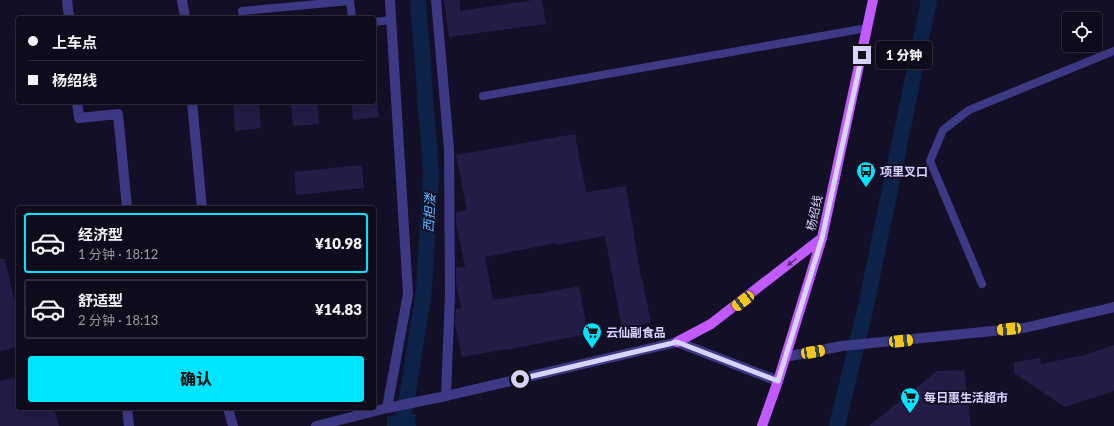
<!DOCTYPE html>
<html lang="zh">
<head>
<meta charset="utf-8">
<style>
  body { margin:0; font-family:Lato,"Noto Sans SC",sans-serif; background:#1c1929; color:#f1f3f6; height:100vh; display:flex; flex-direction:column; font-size:15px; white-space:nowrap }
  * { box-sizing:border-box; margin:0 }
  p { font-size:13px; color:#9b9ba3 }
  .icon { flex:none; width:22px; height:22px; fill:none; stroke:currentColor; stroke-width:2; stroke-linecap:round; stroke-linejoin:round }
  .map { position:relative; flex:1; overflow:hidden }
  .sheet { position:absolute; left:16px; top:206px; width:360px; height:204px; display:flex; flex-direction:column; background:#0e0b1c; border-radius:4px; box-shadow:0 4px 16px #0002,0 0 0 1px #2e2b3b }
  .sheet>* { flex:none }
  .guide { position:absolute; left:16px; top:16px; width:360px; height:88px; border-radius:4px; box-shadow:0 4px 16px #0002,0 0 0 1px #2e2b3b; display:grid; align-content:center; height:88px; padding:0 12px; background:#0e0b1c }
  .tools { position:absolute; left:1062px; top:12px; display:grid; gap:8px }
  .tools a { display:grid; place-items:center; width:40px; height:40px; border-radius:4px; background:#0e0b1c; box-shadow:0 4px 16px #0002,0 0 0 1px #2e2b3b; font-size:20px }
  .end { position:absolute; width:18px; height:18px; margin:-9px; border:5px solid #d9d4ff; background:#111; box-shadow:0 0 0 2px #111 }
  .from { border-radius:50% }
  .bubble { position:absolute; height:28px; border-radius:4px; background:#0e0b1c; box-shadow:0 4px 16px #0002,0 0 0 1px #2e2b3b; font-size:13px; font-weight:800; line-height:28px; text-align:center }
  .car { position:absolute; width:12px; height:24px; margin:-12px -6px; border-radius:5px; box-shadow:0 0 3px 1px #0007; background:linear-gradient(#f5c518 24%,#345 0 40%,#f5c518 0 76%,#345 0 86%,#f5c518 0) }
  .guide b { display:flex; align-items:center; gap:14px; height:38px; font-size:15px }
  .guide b+b { border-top:1px solid #2e2b3b }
  .guide i { width:10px; height:10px; background:#f1f3f6 }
  ul { padding:7px 0 0; list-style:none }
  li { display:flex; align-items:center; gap:12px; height:60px; margin:0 8px 6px; padding:0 4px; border:2px solid #2e2b3b; border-radius:4px }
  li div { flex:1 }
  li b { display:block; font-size:15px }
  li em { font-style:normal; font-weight:800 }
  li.current { border-color:#00e5ff }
  li>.icon { width:36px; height:36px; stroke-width:1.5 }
  .action { display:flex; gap:8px; margin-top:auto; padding:8px 12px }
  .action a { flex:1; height:46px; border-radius:4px; background:#00e5ff; color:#111; font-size:16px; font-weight:800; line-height:46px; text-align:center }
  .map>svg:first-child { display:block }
  .water { fill:#0c2248 }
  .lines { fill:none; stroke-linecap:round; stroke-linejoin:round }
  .canal { stroke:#0c2248; stroke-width:16 }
  .building { fill:#241b47 }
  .service { stroke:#3d3a85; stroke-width:8 }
  .minor { stroke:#3d3a85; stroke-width:10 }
  .tertiary { stroke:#3d3a85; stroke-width:10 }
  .primary { stroke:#c25bff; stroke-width:10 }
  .oneway { fill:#623188 }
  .route { stroke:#d9d4ff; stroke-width:5 }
  .labels { text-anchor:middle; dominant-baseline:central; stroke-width:4; stroke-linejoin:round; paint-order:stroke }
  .poi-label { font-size:12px; font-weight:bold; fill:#d9d4ff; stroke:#130f26; text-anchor:start }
  .street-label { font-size:12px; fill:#d9d4ff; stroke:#130f26 }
  .water-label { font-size:13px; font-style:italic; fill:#62b6ff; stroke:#130f26 }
</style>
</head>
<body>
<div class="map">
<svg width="1114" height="426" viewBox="0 0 1114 426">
  <rect width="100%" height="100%" fill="#130f26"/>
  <path class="water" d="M415,414L416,426H387V416Z"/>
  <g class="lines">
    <path class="canal" d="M401,426L407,398L424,290L431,174L418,0
      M837,426L866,306L929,0"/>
  </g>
  <path class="building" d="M444,0H460V11L533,0H542L546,24L449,37Z
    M233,102H259L261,128L235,131Z
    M291,102H317L319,124L293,126Z
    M351,102H377L379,117L353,120Z
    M575,134L586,192L626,186L641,278H642L651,323L622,329L605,236L556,245V243L485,257L493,300L530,294V295L579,286L588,334L506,350V349L462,357L455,324L456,309L461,308L456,284V268L465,267L456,222V212L467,210L456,155Z
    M362,165L364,188L296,195L294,172Z
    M0,259H5L18,315V347L0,351Z
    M1114,345V391L1065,407L1014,373V362L1040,358L1041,364L1085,355Z
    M964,370L971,426H869L937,371Z
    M18,377V408H54L59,426H0V381Z"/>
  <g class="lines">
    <path class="service" d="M243,18L242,11L350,1L352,18
      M374,22L391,20
      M483,96L867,28
      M982,284L930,161L943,130L969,110L1114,51"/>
    <path class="minor" d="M67,0L69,18
      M182,0L185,18
      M436,0L449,149L450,293L446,396
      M77,102L79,118L118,114L127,208
      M192,102L202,208
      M785,357L842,346L1024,328L1114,307
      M127,408L129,426
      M228,408L233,426
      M387,408L408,294L390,0"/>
    <path class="tertiary" d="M316,426L387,408L446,396L677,342L778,381"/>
    <path class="primary" d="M677,342L711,324L822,238
      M762,426L778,381L822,238L873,0"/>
  </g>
  <defs><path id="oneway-solid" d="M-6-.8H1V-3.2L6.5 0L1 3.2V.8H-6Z"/></defs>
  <use class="oneway" href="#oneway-solid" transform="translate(792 262) rotate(142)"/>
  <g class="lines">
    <path class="route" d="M520,379L677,342L778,381L822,238L862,55"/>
  </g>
  <defs>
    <g id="bus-pin" transform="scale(1)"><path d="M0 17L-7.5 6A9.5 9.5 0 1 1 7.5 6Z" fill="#00e5ff" stroke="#130f26"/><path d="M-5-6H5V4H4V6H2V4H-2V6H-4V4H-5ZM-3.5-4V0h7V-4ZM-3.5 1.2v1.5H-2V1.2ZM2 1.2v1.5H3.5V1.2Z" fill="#111"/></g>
    <g id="supermarket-pin" transform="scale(1)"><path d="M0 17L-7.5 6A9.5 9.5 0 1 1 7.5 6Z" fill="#00e5ff" stroke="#130f26"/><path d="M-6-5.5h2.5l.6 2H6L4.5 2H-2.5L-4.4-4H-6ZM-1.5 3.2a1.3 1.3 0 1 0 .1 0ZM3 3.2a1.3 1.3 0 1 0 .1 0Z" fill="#111"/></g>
  </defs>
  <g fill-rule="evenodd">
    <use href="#bus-pin" x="866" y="171"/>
    <use href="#supermarket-pin" x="592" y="332"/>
    <use href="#supermarket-pin" x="910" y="397"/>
  </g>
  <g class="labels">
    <g class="poi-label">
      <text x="880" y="171">项里叉口</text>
      <text x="606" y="332">云仙副食品</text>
      <text x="924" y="397">每日惠生活超市</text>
    </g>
    <g class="street-label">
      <text transform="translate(814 213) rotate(-78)">杨绍线</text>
    </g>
    <g class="water-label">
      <text transform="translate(429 213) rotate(-87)">西担溇</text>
    </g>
  </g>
</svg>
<div class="tools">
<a><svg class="icon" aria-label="locate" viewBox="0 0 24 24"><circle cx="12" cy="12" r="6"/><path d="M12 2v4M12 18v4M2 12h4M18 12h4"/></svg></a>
</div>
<i class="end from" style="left:520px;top:379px"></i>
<i class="end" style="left:862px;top:55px"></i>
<div class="bubble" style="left:876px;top:41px;width:56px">1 分钟</div>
<i class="car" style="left:743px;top:301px;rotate:233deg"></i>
<i class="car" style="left:1009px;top:329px;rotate:264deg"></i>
<i class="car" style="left:901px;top:341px;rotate:84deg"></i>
<i class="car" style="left:813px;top:352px;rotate:80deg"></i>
<div class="guide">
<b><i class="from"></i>上车点</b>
<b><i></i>杨绍线</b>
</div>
<section class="sheet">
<ul>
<li class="current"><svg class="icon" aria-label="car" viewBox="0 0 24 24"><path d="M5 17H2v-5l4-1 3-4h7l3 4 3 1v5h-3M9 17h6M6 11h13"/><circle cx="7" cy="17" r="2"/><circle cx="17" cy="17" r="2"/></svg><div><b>经济型</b><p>1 分钟 · 18:12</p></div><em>¥10.98</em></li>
<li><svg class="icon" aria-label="car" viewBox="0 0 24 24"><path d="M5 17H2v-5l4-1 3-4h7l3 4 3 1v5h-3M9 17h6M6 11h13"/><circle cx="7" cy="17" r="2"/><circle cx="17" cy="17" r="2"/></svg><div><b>舒适型</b><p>2 分钟 · 18:13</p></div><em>¥14.83</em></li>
</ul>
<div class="action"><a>确认</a></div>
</section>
</div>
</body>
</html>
